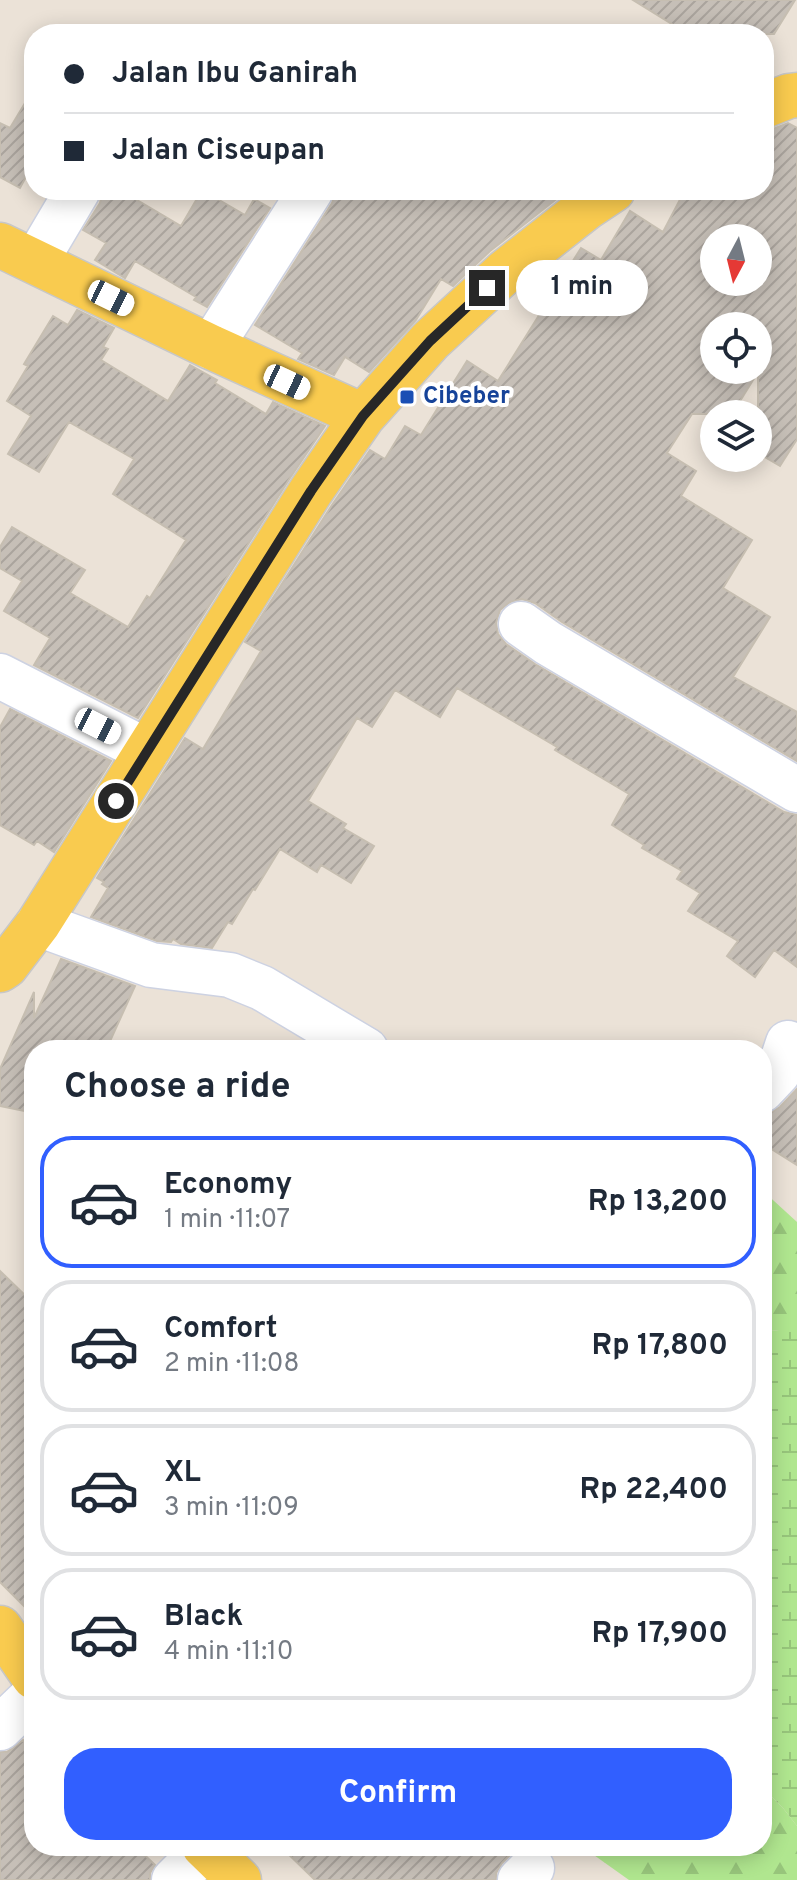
<!DOCTYPE html>
<html lang="en">
<head>
<meta charset="utf-8">
<style>
  body { margin:0; font-family:Overpass,sans-serif; background:#f2f2f3; color:#1f2937; height:100vh; display:flex; flex-direction:column; font-size:30px; white-space:nowrap }
  * { box-sizing:border-box; margin:0 }
  p { font-size:26px; color:#747a83 }
  .icon { flex:none; width:44px; height:44px; fill:none; stroke:currentColor; stroke-width:2; stroke-linecap:round; stroke-linejoin:round }
  .map { position:relative; flex:1; overflow:hidden }
  .details { position:absolute; left:24px; top:1040px; width:748px; height:816px; display:flex; flex-direction:column; background:#fff; border-radius:32px; box-shadow:0 4px 20px #0003 }
  .details>* { flex:none }
  .banner { position:absolute; left:24px; top:24px; width:750px; height:176px; border-radius:32px; box-shadow:0 4px 20px #0003; display:grid; align-content:center; height:176px; padding:0 40px; background:#fff }
  .needle { width:52px; rotate:187deg }
  .tools { position:absolute; left:700px; top:224px; display:grid; gap:16px }
  .tools a { display:grid; place-items:center; width:72px; height:72px; border-radius:50%; background:#fff; box-shadow:0 4px 20px #0003; font-size:40px }
  .end { position:absolute; width:36px; height:36px; margin:-18px; border:10px solid #272727; background:#fff; box-shadow:0 0 0 4px #fff }
  .from { border-radius:50% }
  .bubble { position:absolute; height:56px; border-radius:28px; background:#fff; box-shadow:0 4px 20px #0003; font-size:26px; font-weight:700; line-height:56px; text-align:center }
  .car { position:absolute; width:24px; height:48px; margin:-24px -12px; border-radius:10px; box-shadow:0 0 6px 2px #0007; background:linear-gradient(#fff 24%,#345 0 40%,#fff 0 76%,#345 0 86%,#fff 0) }
  .banner b { display:flex; align-items:center; gap:28px; height:76px; font-size:30px }
  .banner b+b { border-top:2px solid #e0e1e3 }
  .banner i { width:20px; height:20px; background:#1f2937 }
  ul { padding:0; list-style:none }
  li { display:flex; align-items:center; gap:24px; height:132px; margin:0 16px 12px; padding:0 24px; border:4px solid #e0e1e3; border-radius:32px }
  li div { flex:1 }
  li b { display:block; font-size:30px }
  li em { font-style:normal; font-weight:700 }
  li.selected { border-color:#315fff }
  li>.icon { width:72px; height:72px; stroke-width:1.5 }
  h2 { padding:0 40px; font-size:36px; line-height:96px }
  .cta { display:flex; gap:16px; margin-top:auto; padding:16px 40px }
  .cta a { flex:1; height:92px; border-radius:32px; background:#315fff; color:#fff; font-size:32px; font-weight:700; line-height:92px; text-align:center }
  .map>svg:first-child { display:block }
  .forest { fill:url(#forest-firs) }
  .wetland { fill:url(#wetland-marsh) }
  .building { fill:url(#building-hatch); stroke:#c6beb1; stroke-width:2; fill-rule:evenodd }
  .lines { fill:none; stroke-linecap:round; stroke-linejoin:round }
  .minor-casing { stroke:#cdd2e2; stroke-width:47 }
  .major-casing { stroke:#c7c7c7; stroke-width:47 }
  .minor { stroke:#fff; stroke-width:44 }
  .major { stroke:#f9cb4f; stroke-width:44 }
  .route { stroke:#272727; stroke-width:10 }
  .transit-dot { fill:#1a4fb4; stroke:#fff; stroke-width:3 }
  .labels { text-anchor:middle; dominant-baseline:central; stroke-width:8; stroke-linejoin:round; paint-order:stroke }
  .transit-label { font-size:24px; font-weight:bold; fill:#164399; stroke:#fff; text-anchor:start }
</style>
</head>
<body>
<div class="map">
<svg width="797" height="1880" viewBox="0 0 797 1880">
  <defs>
    <pattern id="forest-firs" width="22" height="20" patternUnits="userSpaceOnUse" patternTransform="scale(2)"><rect width="22" height="20" fill="#b0e68f"/><path d="M5 1l3.5 6h-7zM16 11l3.5 6h-7z" fill="#97c57b"/></pattern>
    <pattern id="wetland-marsh" width="20" height="14" patternUnits="userSpaceOnUse" patternTransform="scale(2)"><rect width="20" height="14" fill="#b0e68f"/><path d="M1 5h8M5 5V1M11 12h8M15 12V8" fill="none" stroke="#97c57b"/></pattern>
    <pattern id="building-hatch" width="6" height="6" patternUnits="userSpaceOnUse" patternTransform="scale(2)"><rect width="6" height="6" fill="#c6bfb7"/><path d="M-1 1l2-2M0 6l6-6M5 7l2-2" fill="none" stroke="#aaa49d"/></pattern>
  </defs>
  <rect width="100%" height="100%" fill="#ebe2d7"/>
  <path class="forest" d="M762,1190L797,1222V1330H779L762,1332Z
    M762,1787L783,1808L797,1826V1880H629L584,1848L586,1846H762Z"/>
  <path class="wetland" d="M779,1330H797V1826L783,1808L762,1787V1332Z"/>
  <path class="building" d="M633,0H795L774,34H688Z
    M34,88V162L20,188L0,177V123L10,128Z
    M788,123L797,128V439L780,466L758,453V372L732,414H692L667,453L696,471L681,496L752,540L723,588L770,617L733,677L797,712V761L562,622L535,603L522,599L510,602L500,610L496,623L498,634L506,644L535,664L784,812L797,815V967L774,950L755,977L727,956L738,941L688,911L700,893L677,879L682,871L642,848L644,845L612,825L629,794L555,750L557,747L457,688L440,717L395,690L372,727L357,718L308,801L346,824L343,828L374,846L351,883L321,865L317,872L280,849L255,890L253,889L232,924L228,922L212,948L181,944L173,939L171,942L157,941L91,917L108,888L102,884L104,882L97,878L185,738L203,749L261,651L245,642L332,505L370,450L385,459L405,426L421,435L467,361L498,381L581,248L601,260L630,211L663,232L685,190H764V130L773,129ZM714,238H758V282H714ZM714,326H758V370H714Z
    M103,190H120L181,226L202,190L245,215L254,199L270,208L207,307L194,300L196,297L135,261L125,278L95,260L106,243L83,230L100,203Z
    M336,190H568L490,251L453,286L441,279L416,320L369,372L345,357L334,375L298,359L302,353L255,325L332,203Z
    M77,310L114,328L103,347L108,349L101,360L168,401L190,365L217,380L215,383L266,414L273,402L325,426L290,478L138,718L34,665L50,638L4,611L22,581L0,568V547L12,527L85,570L70,593L128,627L147,596L150,598L186,540L113,494L134,459L69,422L39,472L8,454L31,416L7,401L28,366L24,364L53,316L68,325Z
    M10,709L111,761L54,852L37,841L34,845L0,825V727Z
    M61,959L135,986L106,1050H34V1067L25,1111L0,1106V1069L34,992V1018Z
    M797,1089V1165L762,1143V1127L770,1113L780,1107Z
    M0,1271L34,1304V1616L0,1582Z
    M23,1740L34,1751V1846H135L155,1865L150,1873V1880H0V1752H7Z
    M280,1846H508L514,1851L502,1863L496,1873V1880H315Z"/>
  <g class="lines">
    <g class="minor-casing">
      <path id="minor" d="M36,261L78,190
        M211,347L311,190
        M521,624L548,643L797,790
        M0,676L147,751
        M38,924L151,965L230,975L262,988L366,1050
        M762,1090L778,1073L788,1043
        M0,1728L34,1695
        M174,1880L206,1848
        M520,1880L532,1868"/>
    </g>
    <g class="major-casing">
      <path id="major" d="M764,106L789,96L797,95
        M0,245L211,347L363,416
        M0,970L6,966L38,924L311,491L363,416L430,341L506,271L586,208L613,190
        M0,1628L34,1677
        M204,1846L239,1880"/>
    </g>
    <use href="#minor" class="minor"/>
    <use href="#major" class="major"/>
  </g>
  <g class="lines">
    <path class="route" d="M116,801L311,491L363,416L430,341L487,288"/>
  </g>
  <rect class="transit-dot" x="399" y="389" width="16" height="16" rx="4"/>
  <g class="labels">
    <g class="transit-label">
      <text x="423" y="397">Cibeber</text>
    </g>
  </g>
</svg>
<div class="tools">
<a><svg class="needle" viewBox="-14 -14 28 28"><path d="M0-13l5 13h-10z" fill="#e53935"/><path d="M0 13l5-13h-10z" fill="#747a83"/></svg></a>
<a><svg class="icon" aria-label="locate" viewBox="0 0 24 24"><circle cx="12" cy="12" r="6"/><path d="M12 2v4M12 18v4M2 12h4M18 12h4"/></svg></a>
<a><svg class="icon" aria-label="layers" viewBox="0 0 24 24"><path d="M12 4l9 5-9 5-9-5zM3 14l9 5 9-5"/></svg></a>
</div>
<i class="end from" style="left:116px;top:801px"></i>
<i class="end" style="left:487px;top:288px"></i>
<div class="bubble" style="left:516px;top:260px;width:132px">1 min</div>
<i class="car" style="left:111px;top:298px;rotate:116deg"></i>
<i class="car" style="left:287px;top:382px;rotate:115deg"></i>
<i class="car" style="left:98px;top:726px;rotate:117deg"></i>
<div class="banner">
<b><i class="from"></i>Jalan Ibu Ganirah</b>
<b><i></i>Jalan Ciseupan</b>
</div>
<section class="details">
<h2>Choose a ride</h2>
<ul>
<li class="selected"><svg class="icon" aria-label="car" viewBox="0 0 24 24"><path d="M5 17H2v-5l4-1 3-4h7l3 4 3 1v5h-3M9 17h6M6 11h13"/><circle cx="7" cy="17" r="2"/><circle cx="17" cy="17" r="2"/></svg><div><b>Economy</b><p>1 min · 11:07</p></div><em>Rp 13,200</em></li>
<li><svg class="icon" aria-label="car" viewBox="0 0 24 24"><path d="M5 17H2v-5l4-1 3-4h7l3 4 3 1v5h-3M9 17h6M6 11h13"/><circle cx="7" cy="17" r="2"/><circle cx="17" cy="17" r="2"/></svg><div><b>Comfort</b><p>2 min · 11:08</p></div><em>Rp 17,800</em></li>
<li><svg class="icon" aria-label="car" viewBox="0 0 24 24"><path d="M5 17H2v-5l4-1 3-4h7l3 4 3 1v5h-3M9 17h6M6 11h13"/><circle cx="7" cy="17" r="2"/><circle cx="17" cy="17" r="2"/></svg><div><b>XL</b><p>3 min · 11:09</p></div><em>Rp 22,400</em></li>
<li><svg class="icon" aria-label="car" viewBox="0 0 24 24"><path d="M5 17H2v-5l4-1 3-4h7l3 4 3 1v5h-3M9 17h6M6 11h13"/><circle cx="7" cy="17" r="2"/><circle cx="17" cy="17" r="2"/></svg><div><b>Black</b><p>4 min · 11:10</p></div><em>Rp 17,900</em></li>
</ul>
<div class="cta"><a>Confirm</a></div>
</section>
</div>
</body>
</html>
